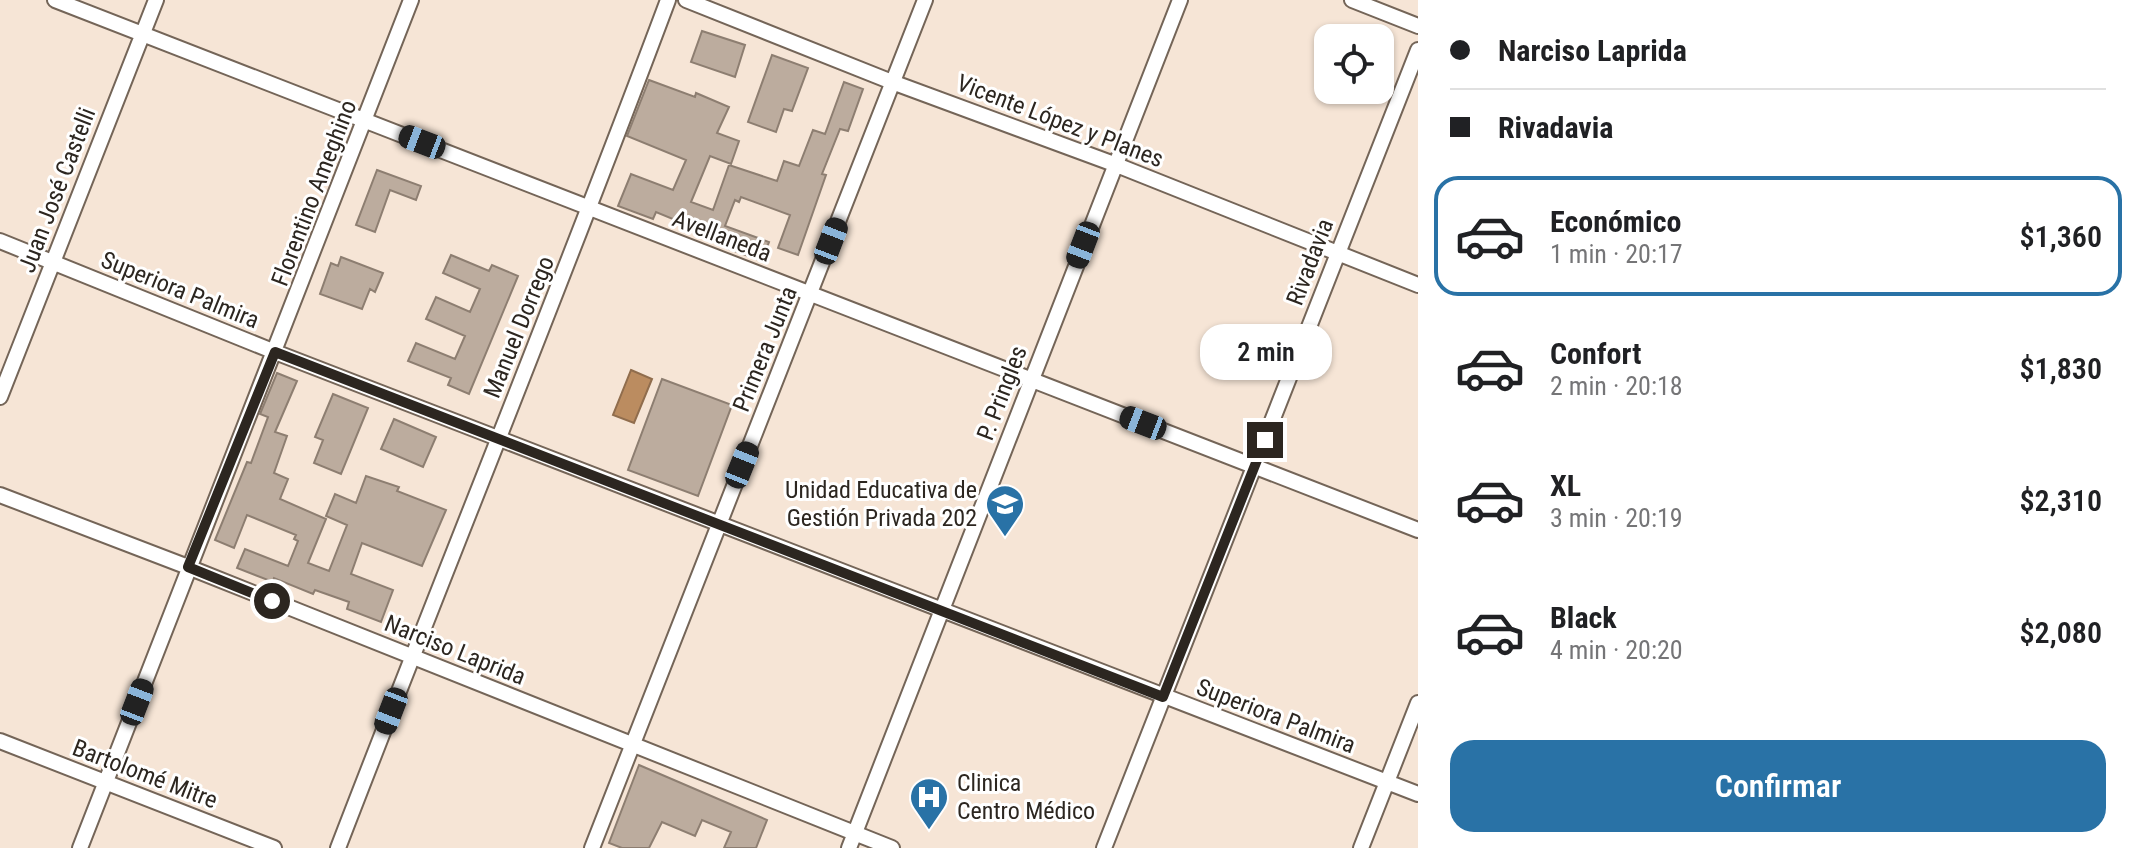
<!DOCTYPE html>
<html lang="es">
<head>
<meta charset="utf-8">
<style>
  body { margin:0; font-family:"Roboto Condensed",sans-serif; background:#f6f6f6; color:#202124; height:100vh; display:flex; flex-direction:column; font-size:30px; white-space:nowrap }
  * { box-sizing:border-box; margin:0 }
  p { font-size:26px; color:#757577 }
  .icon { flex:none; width:44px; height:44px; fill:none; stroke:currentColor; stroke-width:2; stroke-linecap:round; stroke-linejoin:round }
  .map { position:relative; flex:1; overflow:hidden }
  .panel { display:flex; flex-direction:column; background:#fff; width:720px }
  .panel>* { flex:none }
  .banner { display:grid; align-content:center; height:176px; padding:0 32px; background:#fff }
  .controls { position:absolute; left:1314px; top:24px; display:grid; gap:16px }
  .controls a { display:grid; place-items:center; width:80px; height:80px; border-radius:16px; background:#fff; box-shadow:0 2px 6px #0004; font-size:40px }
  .end { position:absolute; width:36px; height:36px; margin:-18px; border:10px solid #2c2620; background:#fff; box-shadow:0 0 0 4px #fff }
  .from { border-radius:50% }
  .bubble { position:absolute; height:56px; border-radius:24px; background:#fff; box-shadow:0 2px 6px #0004; font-size:26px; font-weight:600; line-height:56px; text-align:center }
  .car { position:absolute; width:24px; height:48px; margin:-24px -12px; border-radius:10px; box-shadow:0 0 6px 2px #0007; background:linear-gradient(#222 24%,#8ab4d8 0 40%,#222 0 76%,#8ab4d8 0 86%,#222 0) }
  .banner b { display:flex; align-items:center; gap:28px; height:76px; font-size:30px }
  .banner b+b { border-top:2px solid #e0e0e0 }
  .banner i { width:20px; height:20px; background:#202124 }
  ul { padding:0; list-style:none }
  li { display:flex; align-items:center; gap:24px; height:120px; margin:0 16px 12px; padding:0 16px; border:4px solid transparent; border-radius:24px }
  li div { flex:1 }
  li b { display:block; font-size:30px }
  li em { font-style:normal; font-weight:600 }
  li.selected { border-color:#2972a6 }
  li>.icon { width:72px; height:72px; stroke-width:1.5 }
  .primary-button { display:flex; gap:16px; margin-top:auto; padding:16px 32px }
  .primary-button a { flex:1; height:92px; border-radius:24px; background:#2972a6; color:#fff; font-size:32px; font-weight:600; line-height:92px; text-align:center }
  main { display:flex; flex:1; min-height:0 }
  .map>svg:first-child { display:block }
  .water { fill:#bb8c60; stroke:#906d4d; stroke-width:2 }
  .building { fill:#bcac9e; stroke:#8d7e71; stroke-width:2 }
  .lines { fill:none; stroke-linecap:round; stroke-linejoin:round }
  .minor-casing { stroke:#746558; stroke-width:18 }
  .minor { stroke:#fff; stroke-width:14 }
  .route { stroke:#2c2620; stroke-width:10 }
  .labels { text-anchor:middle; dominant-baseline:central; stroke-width:6; stroke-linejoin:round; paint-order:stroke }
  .street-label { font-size:24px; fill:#2c2620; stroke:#fff }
  .poi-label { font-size:24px; fill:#2c2620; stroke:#fff; text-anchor:end }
</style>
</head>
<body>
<main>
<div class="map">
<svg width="1418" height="848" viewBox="0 0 1418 848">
  <rect width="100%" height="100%" fill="#f6e5d6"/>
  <path class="water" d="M631,370L652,379L634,423L613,415Z"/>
  <path class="building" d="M702,31L745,45L735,77L691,62Z
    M772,55L808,68L792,111L784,109L776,132L748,122Z
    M649,80L695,97L696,93L729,107L717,133L739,141L731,164L710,156L691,202L713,210L729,165L777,181L784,161L799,166L813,130L825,134L844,82L863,89L848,131L840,129L822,174L826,175L798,255L778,248L790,215L741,197L739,202L735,200L725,226L769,242L762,261L726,248L728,244L688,229L690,226L656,212L653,219L618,206L631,174L673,190L686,160L627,136Z
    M377,170L421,186L416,200L390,190L375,232L356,225Z
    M451,255L489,271L492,265L518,276L469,394L448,385L451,378L408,361L416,343L455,359L465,336L426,319L436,297L470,312L480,289L443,273Z
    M341,257L383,273L375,292L370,289L362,309L320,294L331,263L338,266Z
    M277,373L297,381L275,432L287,436L274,473L288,479L280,499L326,519L308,563L329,571L347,525L326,516L335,494L356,503L366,476L399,487L397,491L446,510L422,566L362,543L351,574L393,590L381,622L347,609L349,602L315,590L313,594L274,578L273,582L237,568L245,549L288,566L298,541L294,539L296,535L247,515L234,548L215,540L247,462L251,463L268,417L260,414Z
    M662,379L732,405L698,496L628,470Z
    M333,394L368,408L341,474L314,463L323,440L315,437Z
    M394,419L436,437L423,467L381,449Z
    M639,765L767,820L756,848H724L731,832L702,820L695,836L662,822L649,848H622L609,843Z"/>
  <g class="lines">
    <g class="minor-casing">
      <path id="minor" d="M55,0L1418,530
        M686,0L892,82L1114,164L1418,285
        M1352,0L1418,26
        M0,241L275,352L1418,794
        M0,397L156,0
        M0,495L188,567L892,848
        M0,741L274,848
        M80,848L411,0
        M338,848C447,565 562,284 668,0
        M592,848L925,0
        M849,848L1180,0
        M1104,848L1418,50
        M1361,848L1418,703"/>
    </g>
    <use href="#minor" class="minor"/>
  </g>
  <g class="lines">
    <path class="route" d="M272,601L188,567L275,352L1163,697L1265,440"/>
  </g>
  <defs>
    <g id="university-pin" transform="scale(2)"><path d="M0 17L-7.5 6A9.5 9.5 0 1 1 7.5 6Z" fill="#2972a6" stroke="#fff"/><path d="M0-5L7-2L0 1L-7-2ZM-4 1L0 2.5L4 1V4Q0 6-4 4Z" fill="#fff"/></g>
    <g id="hospital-pin" transform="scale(2)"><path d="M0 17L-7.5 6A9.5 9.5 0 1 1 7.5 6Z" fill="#2972a6" stroke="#fff"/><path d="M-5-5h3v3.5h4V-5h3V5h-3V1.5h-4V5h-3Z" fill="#fff"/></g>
  </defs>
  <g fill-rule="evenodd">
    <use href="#university-pin" x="1005" y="504"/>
    <use href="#hospital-pin" x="929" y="797"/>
  </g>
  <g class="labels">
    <g class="street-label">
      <text transform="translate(1060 121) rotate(21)">Vicente López y Planes</text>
      <text transform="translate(57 190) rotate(-69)">Juan José Castelli</text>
      <text transform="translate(314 193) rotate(-69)">Florentino Ameghino</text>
      <text transform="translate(722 236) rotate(21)">Avellaneda</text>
      <text transform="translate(1310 262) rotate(-69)">Rivadavia</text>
      <text transform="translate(180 290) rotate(22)">Superiora Palmira</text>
      <text transform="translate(519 327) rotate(-68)">Manuel Dorrego</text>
      <text transform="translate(765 349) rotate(-68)">Primera Junta</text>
      <text transform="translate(1002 393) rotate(-69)">P. Pringles</text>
      <text transform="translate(455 650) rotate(22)">Narciso Laprida</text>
      <text transform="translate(1276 716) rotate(21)">Superiora Palmira</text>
      <text transform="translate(145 774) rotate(21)">Bartolomé Mitre</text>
    </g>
    <g class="poi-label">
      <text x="977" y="490">Unidad Educativa de<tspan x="977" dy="28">Gestión Privada 202</tspan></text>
      <text x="957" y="783" text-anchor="start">Clinica<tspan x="957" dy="28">Centro Médico</tspan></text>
    </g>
  </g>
</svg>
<div class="controls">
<a><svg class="icon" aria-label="locate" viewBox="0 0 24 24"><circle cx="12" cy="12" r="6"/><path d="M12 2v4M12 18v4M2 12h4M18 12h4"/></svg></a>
</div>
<i class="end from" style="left:272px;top:601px"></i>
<i class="end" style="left:1265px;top:440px"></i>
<div class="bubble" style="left:1200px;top:324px;width:132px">2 min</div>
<i class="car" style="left:422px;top:142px;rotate:291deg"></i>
<i class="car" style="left:831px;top:241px;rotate:21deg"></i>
<i class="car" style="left:1083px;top:245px;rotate:201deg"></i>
<i class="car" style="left:1143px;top:423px;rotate:291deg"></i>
<i class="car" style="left:742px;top:465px;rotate:22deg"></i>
<i class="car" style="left:137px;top:702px;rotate:21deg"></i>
<i class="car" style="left:391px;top:711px;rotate:201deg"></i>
</div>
<section class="panel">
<div class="banner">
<b><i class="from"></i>Narciso Laprida</b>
<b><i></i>Rivadavia</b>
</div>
<ul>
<li class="selected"><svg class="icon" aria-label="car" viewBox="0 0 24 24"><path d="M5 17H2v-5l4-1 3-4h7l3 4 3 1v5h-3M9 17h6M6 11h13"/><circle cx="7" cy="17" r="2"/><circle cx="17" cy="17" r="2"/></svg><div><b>Económico</b><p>1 min · 20:17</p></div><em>$1,360</em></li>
<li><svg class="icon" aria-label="car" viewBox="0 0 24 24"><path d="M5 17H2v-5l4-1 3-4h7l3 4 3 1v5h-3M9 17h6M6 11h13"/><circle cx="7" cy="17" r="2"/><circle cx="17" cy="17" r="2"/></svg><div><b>Confort</b><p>2 min · 20:18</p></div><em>$1,830</em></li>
<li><svg class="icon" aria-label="car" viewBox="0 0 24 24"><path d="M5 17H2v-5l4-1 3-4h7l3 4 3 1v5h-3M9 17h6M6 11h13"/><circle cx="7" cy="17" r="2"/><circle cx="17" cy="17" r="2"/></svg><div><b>XL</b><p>3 min · 20:19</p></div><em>$2,310</em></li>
<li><svg class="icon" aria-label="car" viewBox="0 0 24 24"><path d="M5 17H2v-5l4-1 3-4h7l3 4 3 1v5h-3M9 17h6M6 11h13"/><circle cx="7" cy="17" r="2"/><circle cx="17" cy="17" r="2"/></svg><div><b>Black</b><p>4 min · 20:20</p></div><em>$2,080</em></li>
</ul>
<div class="primary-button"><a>Confirmar</a></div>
</section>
</main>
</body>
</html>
